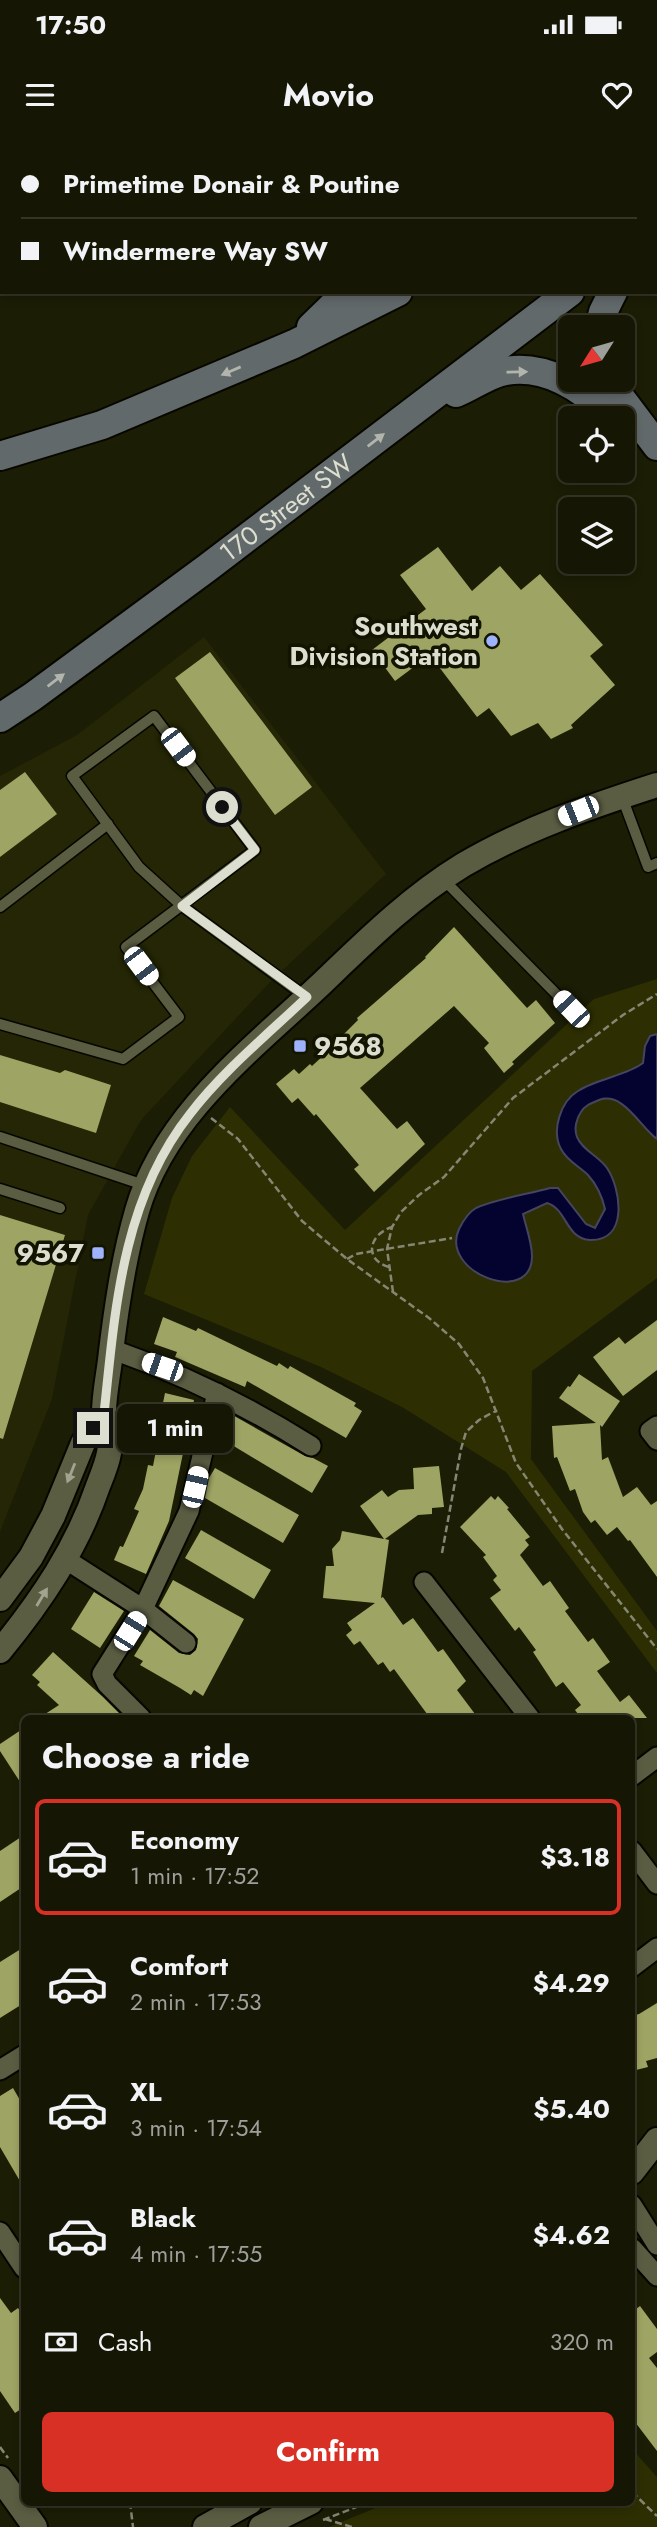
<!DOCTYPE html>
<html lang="en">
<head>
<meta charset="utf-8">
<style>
  body { margin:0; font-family:Jost,sans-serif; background:#1e1f0e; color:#f1f3f6; height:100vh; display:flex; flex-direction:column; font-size:26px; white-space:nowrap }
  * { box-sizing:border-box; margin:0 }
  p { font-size:23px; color:#9d9f9a }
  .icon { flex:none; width:38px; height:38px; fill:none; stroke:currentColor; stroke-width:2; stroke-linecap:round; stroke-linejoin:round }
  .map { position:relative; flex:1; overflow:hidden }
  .drawer { position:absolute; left:21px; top:1575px; width:614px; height:791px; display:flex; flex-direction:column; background:#151604; border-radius:10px; box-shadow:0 4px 10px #0003,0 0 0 2px #343526 }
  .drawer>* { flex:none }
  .guide { position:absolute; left:0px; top:0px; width:658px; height:154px; box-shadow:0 4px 10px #0003,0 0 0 2px #343526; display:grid; align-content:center; height:154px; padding:0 21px; background:#151604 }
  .needle { width:46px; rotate:233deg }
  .tools { position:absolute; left:558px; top:175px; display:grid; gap:14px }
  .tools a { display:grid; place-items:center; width:77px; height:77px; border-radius:10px; background:#151604; box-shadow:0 4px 10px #0003,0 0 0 2px #343526; font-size:35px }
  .end { position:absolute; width:32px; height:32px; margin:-16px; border:9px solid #dcdecf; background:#111; box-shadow:0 0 0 4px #111 }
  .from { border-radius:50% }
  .bubble { position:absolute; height:49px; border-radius:10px; background:#151604; box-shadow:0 4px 10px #0003,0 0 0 2px #343526; font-size:23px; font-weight:700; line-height:49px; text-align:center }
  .car { position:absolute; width:21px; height:42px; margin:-21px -10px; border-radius:9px; box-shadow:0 0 5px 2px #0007; background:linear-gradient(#fff 24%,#345 0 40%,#fff 0 76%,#345 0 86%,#fff 0) }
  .guide b { display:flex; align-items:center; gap:24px; height:66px; font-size:26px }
  .guide b+b { border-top:2px solid #343526 }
  .guide i { width:18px; height:18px; background:#f1f3f6 }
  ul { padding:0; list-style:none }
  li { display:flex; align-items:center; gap:21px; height:116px; margin:0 14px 10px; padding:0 7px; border:4px solid transparent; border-radius:10px }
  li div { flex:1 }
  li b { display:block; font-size:26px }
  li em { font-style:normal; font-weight:700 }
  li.on { border-color:#d93025 }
  li>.icon { width:63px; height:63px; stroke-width:1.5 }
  h2 { padding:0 21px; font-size:32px; line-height:84px }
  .pay { display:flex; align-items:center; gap:18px; height:77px; padding:0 21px; font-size:26px }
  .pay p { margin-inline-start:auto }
  .cta { display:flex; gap:14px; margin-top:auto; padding:14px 21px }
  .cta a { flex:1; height:80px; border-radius:10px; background:#d93025; color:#fff; font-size:28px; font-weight:700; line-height:80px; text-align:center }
  .status { display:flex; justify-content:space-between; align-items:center; height:49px; padding:0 35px; background:#151604; direction:ltr }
  .status svg { height:19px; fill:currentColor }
  header { display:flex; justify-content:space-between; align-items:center; height:91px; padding:0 21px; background:#151604; font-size:32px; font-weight:700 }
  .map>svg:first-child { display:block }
  .built { fill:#242605 }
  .green { fill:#2d2f02 }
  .water { fill:#04032f; stroke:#45455f; stroke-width:2 }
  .building { fill:#9ea463 }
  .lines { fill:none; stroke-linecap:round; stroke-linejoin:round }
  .service-casing { stroke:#070700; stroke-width:13 }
  .minor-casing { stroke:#070700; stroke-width:23 }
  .tertiary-casing { stroke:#070700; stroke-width:28 }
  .secondary-casing { stroke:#070700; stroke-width:32 }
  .path { stroke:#858673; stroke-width:2.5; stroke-dasharray:7 3.5; stroke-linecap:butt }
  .service { stroke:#5a5d42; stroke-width:10 }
  .minor { stroke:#5a5d42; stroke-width:19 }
  .tertiary { stroke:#5a5d42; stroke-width:24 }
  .secondary { stroke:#62696a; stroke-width:28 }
  .oneway { fill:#b1b5ac }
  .oneway2 { fill:#a2a490 }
  .route { stroke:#dcdecf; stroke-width:9 }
  .poi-dot { fill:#9fb3fd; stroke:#131400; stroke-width:2.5 }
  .labels { text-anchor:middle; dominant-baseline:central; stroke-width:7; stroke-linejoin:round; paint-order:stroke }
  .street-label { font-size:26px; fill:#dcdecf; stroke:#131400 }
  .poi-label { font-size:26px; font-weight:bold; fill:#dcdecf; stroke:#131400; text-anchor:end }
</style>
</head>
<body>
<div class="status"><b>17:50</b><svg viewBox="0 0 49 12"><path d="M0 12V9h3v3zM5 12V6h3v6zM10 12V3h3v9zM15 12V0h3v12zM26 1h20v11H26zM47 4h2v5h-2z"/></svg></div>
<header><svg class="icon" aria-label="menu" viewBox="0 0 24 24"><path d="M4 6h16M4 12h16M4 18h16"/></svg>Movio<svg class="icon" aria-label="heart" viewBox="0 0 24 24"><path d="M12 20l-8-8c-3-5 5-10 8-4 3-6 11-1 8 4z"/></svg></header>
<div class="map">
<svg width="657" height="2387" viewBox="0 0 657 2387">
  <rect width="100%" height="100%" fill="#1c1d05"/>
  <path class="built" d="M204,497L386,734L272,840L141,980L88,1075L52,1259L0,1392V636L77,595Z"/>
  <path class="green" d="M657,839V1138L532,1231L531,1319L657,1491V1533L506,1332L402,1267L321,1227L144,1154L172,1058L192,1016L230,967L345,1090L594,859Z
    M632,2309L657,2337V2387H329L388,2363L632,2362Z"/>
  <path class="water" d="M657,894V999C640,987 623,951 599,960C592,963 585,965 581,972C576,979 574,989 577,997C582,1010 599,1016 607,1028C621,1049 629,1101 590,1100C566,1099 567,1069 547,1063L523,1074C526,1087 532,1103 532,1116C532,1167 439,1133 459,1089C463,1081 469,1072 476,1068C495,1059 529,1054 550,1048H558L586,1084L595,1088L605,1069C602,1056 597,1045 588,1035C579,1026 567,1021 561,1009C551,990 561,961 578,951C596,939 628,935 643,923L645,906L650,896Z"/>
  <path class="building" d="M438,407L472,451L500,426L521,450L540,434L603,505L590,516L615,545L571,585L573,588L551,599L538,583L511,596L489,568L477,577L430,515L395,541L372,510L426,469L400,435Z
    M210,512L312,647L275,675L175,538Z
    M25,632L57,674L0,717V650Z
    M454,787L527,868L536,860L555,883L512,922L514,924L504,933L484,908L489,903L454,866L360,948L397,989L407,981L425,1004L374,1052L354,1029L359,1025L316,974L314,976L298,958L292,963L276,944L294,929L299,934L310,924L312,926L337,903L336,902L358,880L357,878L426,818L425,817Z
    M0,915L60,933L65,930L111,945L96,993L0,962Z
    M0,1075L65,1095L3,1299L0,1298Z
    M163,1177L196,1191L198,1188L277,1226L279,1223L288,1229L290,1226L356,1263L354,1266L362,1271L346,1298L247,1241L245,1247L175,1217L177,1212L154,1204Z
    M657,1180V1230L623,1256L593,1217L619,1197L625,1204Z
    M579,1234L620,1261L602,1287L600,1285L602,1320L608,1317L623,1357L637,1347L651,1365L657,1361V1437L630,1400L628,1401L617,1387L607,1395L595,1380L591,1383L583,1372L575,1349L570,1351L557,1317L554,1318L552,1286L596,1283L559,1258L568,1246L570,1247Z
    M165,1253L194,1260L169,1381L146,1434L114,1420L120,1406L123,1407L139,1371L134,1369L143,1349L148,1325L153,1326L164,1269L162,1268Z
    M229,1273L305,1316L313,1318L328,1326L312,1353L232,1305L231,1308L218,1301L222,1286Z
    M439,1326L444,1367L432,1368V1374L418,1375L385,1399L389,1400L381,1458L383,1457L403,1485L413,1478L438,1512L443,1509L466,1541L457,1550L478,1578H430L394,1529L390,1532L383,1522L378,1525L360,1501L354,1505L346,1495L352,1490L347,1483L375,1463L323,1458L326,1426H334L332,1409L340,1400L342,1391L384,1399L360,1366L382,1350L388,1357L399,1350L414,1349L413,1328Z
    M215,1328L299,1375L283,1403L205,1358L209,1338Z
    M491,1356L495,1360L498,1356L509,1368L507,1369L530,1397L525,1400L529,1405L520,1415L543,1446L550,1441L569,1468L565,1471L588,1502L593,1498L610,1522L597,1531L620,1562L629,1555L647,1578H581L575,1570L581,1565L563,1542L556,1547L533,1512L536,1510L519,1487L515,1491L490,1458L501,1450L493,1440L497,1436L483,1417L486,1415L460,1387Z
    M201,1390L271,1430L254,1459L185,1418Z
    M173,1440L244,1479L203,1556L194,1550L191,1555L180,1548L140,1525L143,1521L134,1516L150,1490L179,1513L190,1515L196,1510L198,1499L194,1494L159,1466Z
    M94,1452L124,1471L100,1508L71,1489Z
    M53,1512L103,1557L124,1578H39L59,1565L37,1545L40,1542L32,1535Z
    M24,1588V1648L0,1611V1604Z
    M24,1695V1746L0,1762V1711Z
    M24,1807V1863L0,1878V1822Z
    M657,1863V1918L646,1921L648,1927L636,1930L635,1927L632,1928V1876L639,1874Z
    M13,1948L24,1967V2048L0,2007V1956Z
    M0,2158L11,2173L18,2168L24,2178V2267L15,2273L0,2251Z
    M640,2166L657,2189V2212L649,2218L657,2228V2311L632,2278V2172Z"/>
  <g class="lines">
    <g class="service-casing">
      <path id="service" d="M622,657L648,727L657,723
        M443,739L571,869
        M0,767L108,684
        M0,884L123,919L179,877L126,807L255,710L154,576L72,636L139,727L182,766L306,857
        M0,997L147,1046
        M0,1049L60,1068"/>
    </g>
    <g class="minor-casing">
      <path id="minor" d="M111,1209C182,1234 248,1266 311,1306
        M657,1286L650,1291L657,1300
        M65,1419L143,1469L186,1503
        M424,1442L530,1578
        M141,1578L107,1544L102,1534L143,1469L189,1371L217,1253
        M632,1636L657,1617
        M632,1711L657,1744
        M632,1827L657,1808
        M0,1930L24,1915
        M632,2065L657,2105
        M0,2092L24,2128
        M632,2108L657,2136"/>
    </g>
    <g class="tertiary-casing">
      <path id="tertiary" d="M388,0L389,2
        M0,1459L31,1417L53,1376L83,1303L104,1274
        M0,1511C41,1461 77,1408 98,1346C102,1336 107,1324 109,1313C112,1300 104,1286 104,1273C104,1255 108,1237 110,1220C116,1169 123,1120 137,1071C164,976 251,910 319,846C364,803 409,758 463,725C524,689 589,667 657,645
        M632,2032L657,2000
        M0,2338L35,2387
        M205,2387L250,2362
        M261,2387L311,2362"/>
    </g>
    <g class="secondary-casing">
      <g id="secondary">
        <path d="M654,2L657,1"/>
        <path d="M656,91L657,90"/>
        <path d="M311,187L347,152"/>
        <path d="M599,187L603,172L613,152"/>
        <path d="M610,240L614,249L657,306"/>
        <path d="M456,253C471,247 486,236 501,232C544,222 585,249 612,278"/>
        <path d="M0,316L102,285L294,204L398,152"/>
        <path id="s1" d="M0,578L32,557L207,428L570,152"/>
      </g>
    </g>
    <path class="path" d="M625,2L628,0
      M211,978L238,999L302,1081L347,1119L429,1178L459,1204L483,1238L516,1323L562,1389L657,1509
      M347,1119L356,1114L452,1098
      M389,1127C364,1120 368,1095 392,1087
      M393,1152L387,1109L392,1087L401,1072L419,1055L444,1037L513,958L623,875L657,854
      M442,1413L461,1309L466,1292L479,1280L497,1270
      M0,2307L8,2318
      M632,2352L657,2376
      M130,2362L133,2387
      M325,2379L352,2387
      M323,2380L369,2362"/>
    <use href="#service" class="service"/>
    <use href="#minor" class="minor"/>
    <use href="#tertiary" class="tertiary"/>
    <use href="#secondary" class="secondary"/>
  </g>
  <defs><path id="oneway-solid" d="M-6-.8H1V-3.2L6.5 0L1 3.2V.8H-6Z" transform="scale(1.75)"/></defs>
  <g class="oneway">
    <use href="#oneway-solid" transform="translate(231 231) rotate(157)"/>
    <use href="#oneway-solid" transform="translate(517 232) rotate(-1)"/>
    <use href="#oneway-solid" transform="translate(376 300) rotate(-38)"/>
    <use href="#oneway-solid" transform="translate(56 540) rotate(-37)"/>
  </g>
  <g class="oneway2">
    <use href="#oneway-solid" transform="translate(71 1333) rotate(112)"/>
    <use href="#oneway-solid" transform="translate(42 1457) rotate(-59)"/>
  </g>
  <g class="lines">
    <path class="route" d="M93,1288L104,1274C115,1170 122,1060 190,974C223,931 267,895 307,857L182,766L255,710L222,667"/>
  </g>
  <g class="poi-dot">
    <circle cx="492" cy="501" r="7"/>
    <rect x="293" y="899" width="14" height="14" rx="3.5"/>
    <rect x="91" y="1106" width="14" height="14" rx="3.5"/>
  </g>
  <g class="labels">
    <g class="street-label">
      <text stroke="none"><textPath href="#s1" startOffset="355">170 Street SW</textPath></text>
    </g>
    <g class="poi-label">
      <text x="478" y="486">Southwest<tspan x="478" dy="30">Division Station</tspan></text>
      <text x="314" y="906" text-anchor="start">9568</text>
      <text x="84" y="1113">9567</text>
    </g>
  </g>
</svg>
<div class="tools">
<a><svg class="needle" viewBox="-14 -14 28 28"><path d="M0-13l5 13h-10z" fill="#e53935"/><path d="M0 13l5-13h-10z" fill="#9d9f9a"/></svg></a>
<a><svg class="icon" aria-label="locate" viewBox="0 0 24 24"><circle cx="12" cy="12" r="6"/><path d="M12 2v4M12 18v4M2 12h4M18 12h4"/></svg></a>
<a><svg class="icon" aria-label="layers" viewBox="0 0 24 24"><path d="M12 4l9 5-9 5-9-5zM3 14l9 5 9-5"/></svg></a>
</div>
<i class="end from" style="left:222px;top:667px"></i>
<i class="end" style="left:93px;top:1288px"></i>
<div class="bubble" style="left:117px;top:1264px;width:116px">1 min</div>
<i class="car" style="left:178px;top:607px;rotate:143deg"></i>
<i class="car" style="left:578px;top:671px;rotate:248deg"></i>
<i class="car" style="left:141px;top:826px;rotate:143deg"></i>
<i class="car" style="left:571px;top:869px;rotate:316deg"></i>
<i class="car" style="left:162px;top:1227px;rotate:289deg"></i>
<i class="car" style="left:195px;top:1347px;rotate:13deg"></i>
<i class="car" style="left:130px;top:1491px;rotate:32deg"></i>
<div class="guide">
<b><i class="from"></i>Primetime Donair &amp; Poutine</b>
<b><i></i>Windermere Way SW</b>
</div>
<section class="drawer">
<h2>Choose a ride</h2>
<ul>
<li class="on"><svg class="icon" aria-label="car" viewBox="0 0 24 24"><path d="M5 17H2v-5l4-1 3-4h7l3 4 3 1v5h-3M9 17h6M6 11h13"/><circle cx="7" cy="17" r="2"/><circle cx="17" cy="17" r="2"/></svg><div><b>Economy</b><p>1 min · 17:52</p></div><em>$3.18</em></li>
<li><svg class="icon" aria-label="car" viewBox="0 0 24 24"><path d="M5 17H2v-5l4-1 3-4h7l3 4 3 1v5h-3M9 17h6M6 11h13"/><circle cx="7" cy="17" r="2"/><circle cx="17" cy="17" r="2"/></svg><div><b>Comfort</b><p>2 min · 17:53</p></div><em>$4.29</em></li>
<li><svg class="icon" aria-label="car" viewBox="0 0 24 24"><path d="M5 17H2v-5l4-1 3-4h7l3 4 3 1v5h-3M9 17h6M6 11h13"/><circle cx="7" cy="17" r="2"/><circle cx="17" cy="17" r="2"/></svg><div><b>XL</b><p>3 min · 17:54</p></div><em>$5.40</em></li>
<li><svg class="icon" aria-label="car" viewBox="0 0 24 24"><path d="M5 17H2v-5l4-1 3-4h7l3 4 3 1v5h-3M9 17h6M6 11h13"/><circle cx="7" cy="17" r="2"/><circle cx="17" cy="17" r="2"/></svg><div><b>Black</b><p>4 min · 17:55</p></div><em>$4.62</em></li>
</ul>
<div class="pay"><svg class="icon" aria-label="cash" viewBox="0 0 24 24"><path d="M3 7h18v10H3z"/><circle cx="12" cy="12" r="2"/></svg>Cash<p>320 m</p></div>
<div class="cta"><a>Confirm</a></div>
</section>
</div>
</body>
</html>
